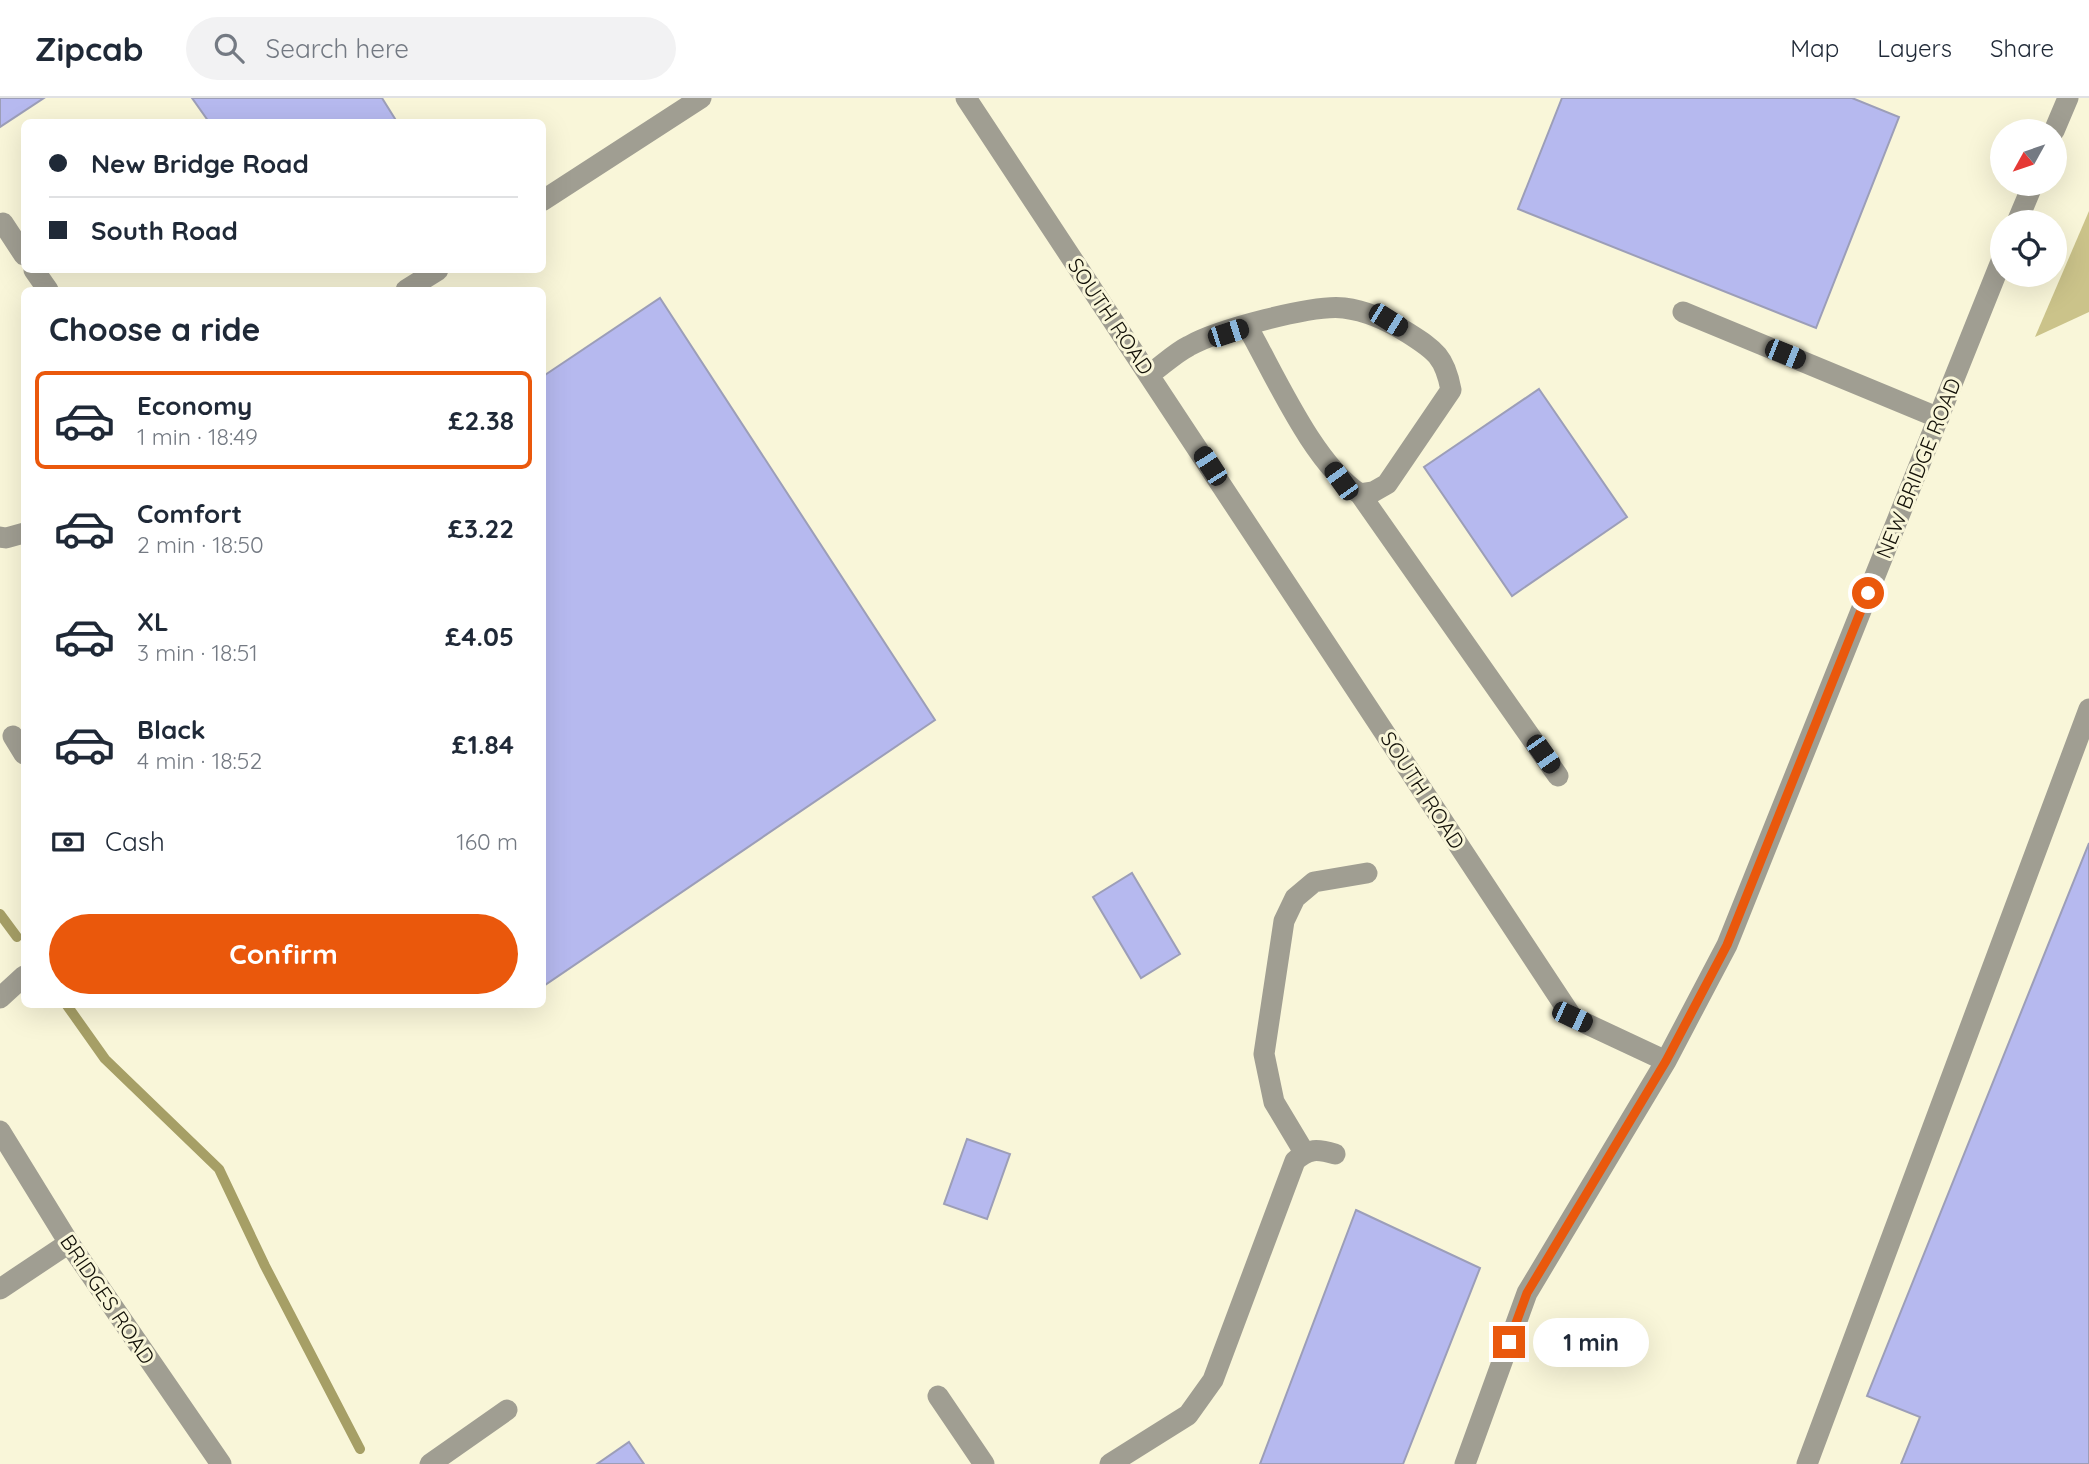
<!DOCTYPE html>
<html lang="en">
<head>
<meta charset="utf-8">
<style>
  body { margin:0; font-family:Quicksand,sans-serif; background:#f2f2f3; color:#1f2937; height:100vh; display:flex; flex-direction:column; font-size:26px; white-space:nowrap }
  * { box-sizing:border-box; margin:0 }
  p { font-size:23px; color:#747a83 }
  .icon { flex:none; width:38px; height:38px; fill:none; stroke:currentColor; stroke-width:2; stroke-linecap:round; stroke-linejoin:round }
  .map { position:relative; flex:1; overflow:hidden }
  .drawer { position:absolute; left:21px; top:189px; width:525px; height:721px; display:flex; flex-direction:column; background:#fff; border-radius:10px; box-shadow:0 7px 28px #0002 }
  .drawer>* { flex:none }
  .hud { position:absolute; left:21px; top:21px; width:525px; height:154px; border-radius:10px; box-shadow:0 7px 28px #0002; display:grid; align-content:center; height:154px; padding:0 28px; background:#fff }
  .needle { width:46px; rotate:230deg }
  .fabs { position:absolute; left:1990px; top:21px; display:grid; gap:14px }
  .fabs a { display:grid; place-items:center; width:77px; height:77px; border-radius:50%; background:#fff; box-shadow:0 7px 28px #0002; font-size:35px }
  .end { position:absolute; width:32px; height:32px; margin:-16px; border:9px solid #ea580c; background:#fff; box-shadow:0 0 0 4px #fff }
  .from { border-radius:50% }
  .bubble { position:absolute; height:49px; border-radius:24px; background:#fff; box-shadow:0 7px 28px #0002; font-size:23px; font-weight:700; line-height:49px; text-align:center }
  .car { position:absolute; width:21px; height:42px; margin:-21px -10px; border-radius:9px; box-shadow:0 0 5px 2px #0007; background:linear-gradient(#222 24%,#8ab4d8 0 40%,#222 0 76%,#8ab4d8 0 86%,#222 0) }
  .hud b { display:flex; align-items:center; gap:24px; height:66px; font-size:26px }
  .hud b+b { border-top:2px solid #e0e1e3 }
  .hud i { width:18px; height:18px; background:#1f2937 }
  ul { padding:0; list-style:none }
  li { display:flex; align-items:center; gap:21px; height:98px; margin:0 14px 10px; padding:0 14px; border:4px solid transparent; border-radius:10px }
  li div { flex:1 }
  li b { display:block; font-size:26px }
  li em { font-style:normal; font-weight:700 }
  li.current { border-color:#ea580c }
  li>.icon { width:63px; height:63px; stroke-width:1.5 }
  h2 { padding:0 28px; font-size:32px; line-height:84px }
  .pay { display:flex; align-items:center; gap:18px; height:77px; padding:0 28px; font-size:26px }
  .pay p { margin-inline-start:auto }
  .primary-button { display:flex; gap:14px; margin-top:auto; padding:14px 28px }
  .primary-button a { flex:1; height:80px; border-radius:42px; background:#ea580c; color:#fff; font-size:28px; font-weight:700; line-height:80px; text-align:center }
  header { display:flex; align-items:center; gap:42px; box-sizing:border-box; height:98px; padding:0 35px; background:#fff; border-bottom:2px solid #e0e1e3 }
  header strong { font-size:33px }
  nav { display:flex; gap:38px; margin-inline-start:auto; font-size:24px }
  .search { width:490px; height:63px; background:#f2f2f3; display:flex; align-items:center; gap:18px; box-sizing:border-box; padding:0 24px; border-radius:38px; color:#747a83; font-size:26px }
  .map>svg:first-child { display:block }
  .green { fill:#cbc38a }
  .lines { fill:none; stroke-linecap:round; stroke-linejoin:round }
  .stream { stroke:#a69f66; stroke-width:10 }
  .building { fill:#b6b9ef; stroke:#9c9eb8; stroke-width:2 }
  .minor { stroke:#a09e92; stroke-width:21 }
  .route { stroke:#ea580c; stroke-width:9 }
  .labels { text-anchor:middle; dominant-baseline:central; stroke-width:6; stroke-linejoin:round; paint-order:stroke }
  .street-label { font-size:21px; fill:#121007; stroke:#f9f6d9 }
</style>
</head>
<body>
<header>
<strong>Zipcab</strong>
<div class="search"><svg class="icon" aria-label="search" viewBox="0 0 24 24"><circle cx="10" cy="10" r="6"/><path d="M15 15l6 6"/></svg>Search here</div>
<nav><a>Map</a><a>Layers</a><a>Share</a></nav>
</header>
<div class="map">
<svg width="2089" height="1366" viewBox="0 0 2089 1366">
  <rect width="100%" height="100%" fill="#f9f6d9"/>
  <path class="green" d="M2089,113V214L2035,239Z"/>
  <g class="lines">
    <path class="stream" d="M0,816L17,839
      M66,906L105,961L219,1071L265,1168L360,1351"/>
  </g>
  <path class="building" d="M0,0H44L0,29Z
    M192,0H382L397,24H209Z
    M1562,0H1852L1899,19L1816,230L1518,111Z
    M660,200L935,622L542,889V279Z
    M1539,291L1627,419L1512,498L1424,369Z
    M2089,745V1366H1901L1920,1319L1867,1298Z
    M1132,775L1180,856L1141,880L1093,799Z
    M967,1041L1010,1056L987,1121L944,1106Z
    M1356,1112L1480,1170L1403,1366H1260Z
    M629,1344L644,1366H597Z"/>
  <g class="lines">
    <path class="minor" d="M966,0L1572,919L1666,963
      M2054,33L2068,0
      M542,103L701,0
      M2017,124L2033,86
      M3,125L24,157
      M34,172L48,192
      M406,192L438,172
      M1683,214L1939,320
      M1150,276C1163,267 1175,255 1189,248C1217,232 1314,206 1344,210C1367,213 1389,223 1408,235C1435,252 1445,259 1451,292L1387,386L1373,394L1360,396C1313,365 1276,279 1247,228
      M1360,396L1558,678
      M0,439L6,440L24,435
      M13,638L24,656
      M0,900L24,878
      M0,1033L69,1145L221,1366
      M1304,1054L1274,1004L1264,956L1284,823L1295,800L1314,784L1367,775
      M0,1191L69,1145
      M938,1298L984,1366
      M430,1366L507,1312
      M1110,1366L1188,1317L1213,1282L1295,1063C1308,1050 1318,1051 1335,1056
      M1465,1366L1527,1195L1666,963L1727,847L2002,161
      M1807,1366L2089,611"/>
  </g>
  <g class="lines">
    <path class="route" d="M1509,1244L1527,1195L1666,963L1727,847L1868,495"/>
  </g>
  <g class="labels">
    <g class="street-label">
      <text transform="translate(1111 218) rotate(56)">SOUTH ROAD</text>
      <text transform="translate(1918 370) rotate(-68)">NEW BRIDGE ROAD</text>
      <text transform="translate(1423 692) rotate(57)">SOUTH ROAD</text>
      <text transform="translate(108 1201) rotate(56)">BRIDGES ROAD</text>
    </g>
  </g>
</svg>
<div class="fabs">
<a><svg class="needle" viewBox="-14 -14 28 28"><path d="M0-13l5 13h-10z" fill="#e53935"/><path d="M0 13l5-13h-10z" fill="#747a83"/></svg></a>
<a><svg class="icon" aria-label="locate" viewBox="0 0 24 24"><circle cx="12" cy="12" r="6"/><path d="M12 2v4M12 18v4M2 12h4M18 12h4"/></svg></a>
</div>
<i class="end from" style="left:1868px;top:495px"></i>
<i class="end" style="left:1509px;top:1244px"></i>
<div class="bubble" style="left:1533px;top:1220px;width:116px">1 min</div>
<i class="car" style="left:1388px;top:222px;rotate:122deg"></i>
<i class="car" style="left:1228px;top:235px;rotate:72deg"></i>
<i class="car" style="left:1785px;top:256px;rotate:112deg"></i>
<i class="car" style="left:1210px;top:368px;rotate:327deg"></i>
<i class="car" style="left:1341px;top:383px;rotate:324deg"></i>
<i class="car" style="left:1543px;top:656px;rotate:145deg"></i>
<i class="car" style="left:1572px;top:919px;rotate:115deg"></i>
<div class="hud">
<b><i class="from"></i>New Bridge Road</b>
<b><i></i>South Road</b>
</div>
<section class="drawer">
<h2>Choose a ride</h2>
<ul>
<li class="current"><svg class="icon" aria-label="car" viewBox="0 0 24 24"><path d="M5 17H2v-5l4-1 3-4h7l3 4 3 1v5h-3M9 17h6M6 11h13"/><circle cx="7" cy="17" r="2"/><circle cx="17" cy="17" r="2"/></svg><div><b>Economy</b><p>1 min · 18:49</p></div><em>£2.38</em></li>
<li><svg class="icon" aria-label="car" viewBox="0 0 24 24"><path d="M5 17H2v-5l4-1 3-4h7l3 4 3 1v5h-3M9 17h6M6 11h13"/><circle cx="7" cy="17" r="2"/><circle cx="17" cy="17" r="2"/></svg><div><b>Comfort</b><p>2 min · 18:50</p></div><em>£3.22</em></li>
<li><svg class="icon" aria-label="car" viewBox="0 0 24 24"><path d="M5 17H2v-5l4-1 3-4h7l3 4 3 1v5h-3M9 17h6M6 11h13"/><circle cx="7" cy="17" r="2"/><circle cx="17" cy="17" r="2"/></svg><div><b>XL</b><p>3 min · 18:51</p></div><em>£4.05</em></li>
<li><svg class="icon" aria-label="car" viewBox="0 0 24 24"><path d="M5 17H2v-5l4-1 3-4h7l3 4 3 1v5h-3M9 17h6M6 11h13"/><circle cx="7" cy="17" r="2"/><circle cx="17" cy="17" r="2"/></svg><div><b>Black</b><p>4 min · 18:52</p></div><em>£1.84</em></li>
</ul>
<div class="pay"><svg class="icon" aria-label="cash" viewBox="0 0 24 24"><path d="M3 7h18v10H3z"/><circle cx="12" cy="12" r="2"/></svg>Cash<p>160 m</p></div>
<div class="primary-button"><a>Confirm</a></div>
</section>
</div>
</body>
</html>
